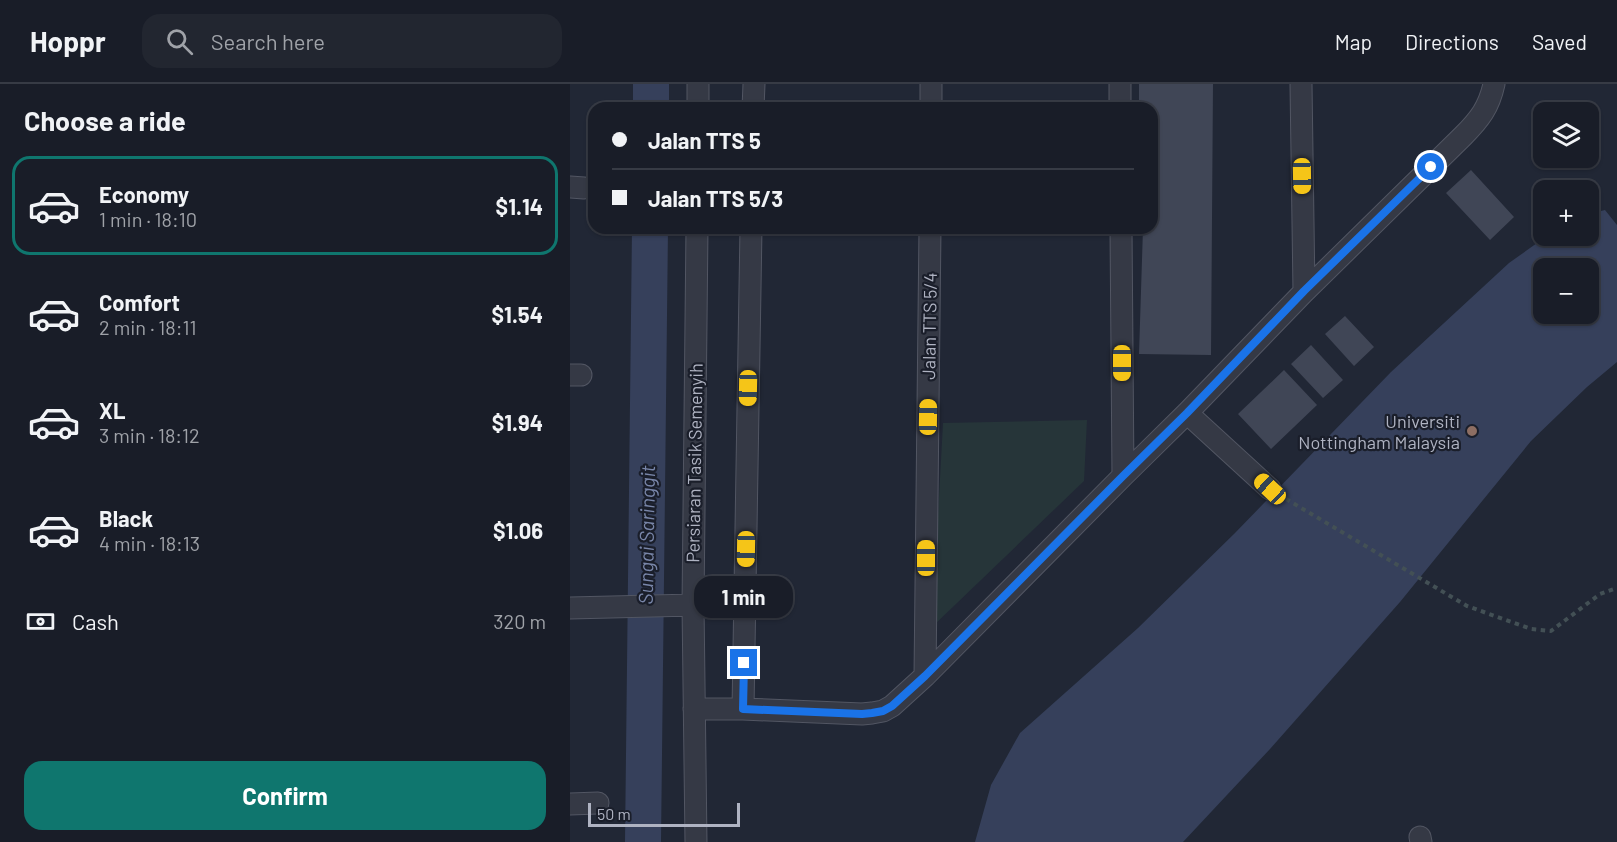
<!DOCTYPE html>
<html lang="en">
<head>
<meta charset="utf-8">
<style>
  body { margin:0; font-family:Barlow,sans-serif; background:#222630; color:#f1f3f6; height:100vh; display:flex; flex-direction:column; font-size:22px; white-space:nowrap }
  * { box-sizing:border-box; margin:0 }
  p { font-size:20px; color:#9fa2a8 }
  .icon { flex:none; width:33px; height:33px; fill:none; stroke:currentColor; stroke-width:2; stroke-linecap:round; stroke-linejoin:round }
  .map { position:relative; flex:1; overflow:hidden }
  .drawer { display:flex; flex-direction:column; background:#191d28; width:570px }
  .drawer>* { flex:none }
  .top-card { position:absolute; left:18px; top:18px; width:570px; height:132px; border-radius:18px; box-shadow:0 2px 4px #0004,0 0 0 2px #373b45; display:grid; align-content:center; height:132px; padding:0 24px; background:#191d28 }
  .tools { position:absolute; left:963px; top:18px; display:grid; gap:12px }
  .tools a { display:grid; place-items:center; width:66px; height:66px; border-radius:12px; background:#191d28; box-shadow:0 2px 4px #0004,0 0 0 2px #373b45; font-size:30px }
  .scale { position:absolute; left:18px; bottom:15px; width:152px; box-sizing:border-box; padding-left:6px; border:3px solid #afb3c2; border-top:0; font-size:16px; line-height:21px; white-space:nowrap; color:#afb3c2; -webkit-text-stroke:4px #1a1e2a; paint-order:stroke }
  .end { position:absolute; width:27px; height:27px; margin:-14px; border:8px solid #1a73e8; background:#fff; box-shadow:0 0 0 3px #fff }
  .from { border-radius:50% }
  .bubble { position:absolute; height:42px; border-radius:18px; background:#191d28; box-shadow:0 2px 4px #0004,0 0 0 2px #373b45; font-size:20px; font-weight:700; line-height:42px; text-align:center }
  .car { position:absolute; width:18px; height:36px; margin:-18px -9px; border-radius:8px; box-shadow:0 0 4px 2px #0007; background:linear-gradient(#f5c518 24%,#345 0 40%,#f5c518 0 76%,#345 0 86%,#f5c518 0) }
  .top-card b { display:flex; align-items:center; gap:21px; height:57px; font-size:22px }
  .top-card b+b { border-top:2px solid #373b45 }
  .top-card i { width:15px; height:15px; background:#f1f3f6 }
  ul { padding:0; list-style:none }
  li { display:flex; align-items:center; gap:18px; height:99px; margin:0 12px 9px; padding:0 12px; border:3px solid transparent; border-radius:18px }
  li div { flex:1 }
  li b { display:block; font-size:22px }
  li em { font-style:normal; font-weight:700 }
  li.active { border-color:#0f766e }
  li>.icon { width:54px; height:54px; stroke-width:1.5 }
  h2 { padding:0 24px; font-size:27px; line-height:72px }
  .pay { display:flex; align-items:center; gap:15px; height:66px; padding:0 24px; font-size:22px }
  .pay p { margin-inline-start:auto }
  .action { display:flex; gap:12px; margin-top:auto; padding:12px 24px }
  .action a { flex:1; height:69px; border-radius:18px; background:#0f766e; color:#fff; font-size:24px; font-weight:700; line-height:69px; text-align:center }
  header { display:flex; align-items:center; gap:36px; box-sizing:border-box; height:84px; padding:0 30px; background:#191d28; border-bottom:2px solid #373b45 }
  header strong { font-size:28px }
  nav { display:flex; gap:33px; margin-inline-start:auto; font-size:21px }
  .search { width:420px; height:54px; background:#222630; display:flex; align-items:center; gap:15px; box-sizing:border-box; padding:0 21px; border-radius:18px; color:#9fa2a8; font-size:22px }
  main { display:flex; flex:1; min-height:0 }
  .map>svg:first-child { display:block }
  .green { fill:#263539 }
  .water { fill:#36405b; fill-rule:evenodd }
  .lines { fill:none; stroke-linecap:round; stroke-linejoin:round }
  .river { stroke:#36405b; stroke-width:36 }
  .building { fill:#404656 }
  .minor-casing { stroke:#525663; stroke-width:23 }
  .path { stroke:#435055; stroke-width:4; stroke-dasharray:4.5 4.5; stroke-linecap:butt }
  .minor { stroke:#353945; stroke-width:21 }
  .route { stroke:#1a73e8; stroke-width:8 }
  .education-dot { fill:#8d6e63; stroke:#1a1e2a; stroke-width:2 }
  .labels { text-anchor:middle; dominant-baseline:central; stroke-width:4.5; stroke-linejoin:round; paint-order:stroke }
  .street-label { font-size:18px; fill:#afb3c2; stroke:#1a1e2a }
  .poi-label { font-size:18px; fill:#afb3c2; stroke:#1a1e2a; text-anchor:end }
  .water-label { font-size:20px; font-style:italic; fill:#7986a9; stroke:#1a1e2a }
</style>
</head>
<body>
<header>
<strong>Hoppr</strong>
<div class="search"><svg class="icon" aria-label="search" viewBox="0 0 24 24"><circle cx="10" cy="10" r="6"/><path d="M15 15l6 6"/></svg>Search here</div>
<nav><a>Map</a><a>Directions</a><a>Saved</a></nav>
</header>
<main>
<section class="drawer">
<h2>Choose a ride</h2>
<ul>
<li class="active"><svg class="icon" aria-label="car" viewBox="0 0 24 24"><path d="M5 17H2v-5l4-1 3-4h7l3 4 3 1v5h-3M9 17h6M6 11h13"/><circle cx="7" cy="17" r="2"/><circle cx="17" cy="17" r="2"/></svg><div><b>Economy</b><p>1 min · 18:10</p></div><em>$1.14</em></li>
<li><svg class="icon" aria-label="car" viewBox="0 0 24 24"><path d="M5 17H2v-5l4-1 3-4h7l3 4 3 1v5h-3M9 17h6M6 11h13"/><circle cx="7" cy="17" r="2"/><circle cx="17" cy="17" r="2"/></svg><div><b>Comfort</b><p>2 min · 18:11</p></div><em>$1.54</em></li>
<li><svg class="icon" aria-label="car" viewBox="0 0 24 24"><path d="M5 17H2v-5l4-1 3-4h7l3 4 3 1v5h-3M9 17h6M6 11h13"/><circle cx="7" cy="17" r="2"/><circle cx="17" cy="17" r="2"/></svg><div><b>XL</b><p>3 min · 18:12</p></div><em>$1.94</em></li>
<li><svg class="icon" aria-label="car" viewBox="0 0 24 24"><path d="M5 17H2v-5l4-1 3-4h7l3 4 3 1v5h-3M9 17h6M6 11h13"/><circle cx="7" cy="17" r="2"/><circle cx="17" cy="17" r="2"/></svg><div><b>Black</b><p>4 min · 18:13</p></div><em>$1.06</em></li>
</ul>
<div class="pay"><svg class="icon" aria-label="cash" viewBox="0 0 24 24"><path d="M3 7h18v10H3z"/><circle cx="12" cy="12" r="2"/></svg>Cash<p>320 m</p></div>
<div class="action"><a>Confirm</a></div>
</section>
<div class="map">
<svg width="1047" height="758" viewBox="0 0 1047 758">
  <rect width="100%" height="100%" fill="#212735"/>
  <path class="green" d="M517,336L514,397L362,543L373,339Z"/>
  <path class="water" d="M1035,126L1047,141V278L1017,303L961,357L830,518L700,665L613,758H405L421,701L450,649L568,544L665,449L821,288L939,179L977,152H1018L1019,130ZM974,184H1018V230H974Z"/>
  <g class="lines">
    <path class="river" d="M81,24V0
      M73,758L80,144"/>
  </g>
  <path class="building" d="M569,0H643L641,271L569,270L573,144H582V24H569Z
    M901,86L944,133L920,156L876,109Z
    M775,232L804,263L784,282L755,250Z
    M741,261L773,296L753,314L721,280Z
    M714,286L747,321L701,365L668,330Z"/>
  <g class="lines">
    <g class="minor-casing">
      <path id="minor" d="M550,0V24
        M731,0L734,208
        M128,24V0
        M183,24L184,0
        M361,24V0
        M0,103L14,104
        M551,144L553,392
        M0,291H11
        M617,329L700,405
        M0,524L123,521
        M355,592L360,144
        M124,625H173L292,630L302,629L313,627L322,622L355,592L553,392L617,329L734,208L893,52C910,35 919,23 924,0
        M173,625L181,144
        M0,720L28,719
        M850,753L851,758
        M126,758L123,521L127,144"/>
    </g>
    <path class="path" d="M716,415L897,522L961,545L981,547L1030,510L1047,504"/>
    <use href="#minor" class="minor"/>
  </g>
  <g class="lines">
    <path class="route" d="M174,579L173,625L292,630L302,629L313,627L322,622L355,592L553,392L617,329L734,207L861,83"/>
  </g>
  <circle class="education-dot" cx="902" cy="347" r="6"/>
  <g class="labels">
    <g class="street-label">
      <text transform="translate(359 242) rotate(-89)">Jalan TTS 5/4</text>
      <text transform="translate(124 379) rotate(-89)">Persiaran Tasik Semenyih</text>
    </g>
    <g class="poi-label">
      <text x="890" y="337">Universiti<tspan x="890" dy="21">Nottingham Malaysia</tspan></text>
    </g>
    <g class="water-label">
      <text transform="translate(76 451) rotate(-89)">Sungai Saringgit</text>
    </g>
  </g>
</svg>
<div class="tools">
<a><svg class="icon" aria-label="layers" viewBox="0 0 24 24"><path d="M12 4l9 5-9 5-9-5zM3 14l9 5 9-5"/></svg></a>
<a>+</a>
<a>−</a>
</div>
<div class="scale">50 m</div>
<i class="end from" style="left:861px;top:83px"></i>
<i class="end" style="left:174px;top:579px"></i>
<div class="bubble" style="left:124px;top:492px;width:99px">1 min</div>
<i class="car" style="left:732px;top:92px;rotate:179deg"></i>
<i class="car" style="left:552px;top:279px;rotate:180deg"></i>
<i class="car" style="left:178px;top:304px;rotate:181deg"></i>
<i class="car" style="left:358px;top:333px;rotate:1deg"></i>
<i class="car" style="left:700px;top:405px;rotate:313deg"></i>
<i class="car" style="left:176px;top:465px;rotate:181deg"></i>
<i class="car" style="left:356px;top:474px;rotate:0deg"></i>
<div class="top-card">
<b><i class="from"></i>Jalan TTS 5</b>
<b><i></i>Jalan TTS 5/3</b>
</div>
</div>
</main>
</body>
</html>
